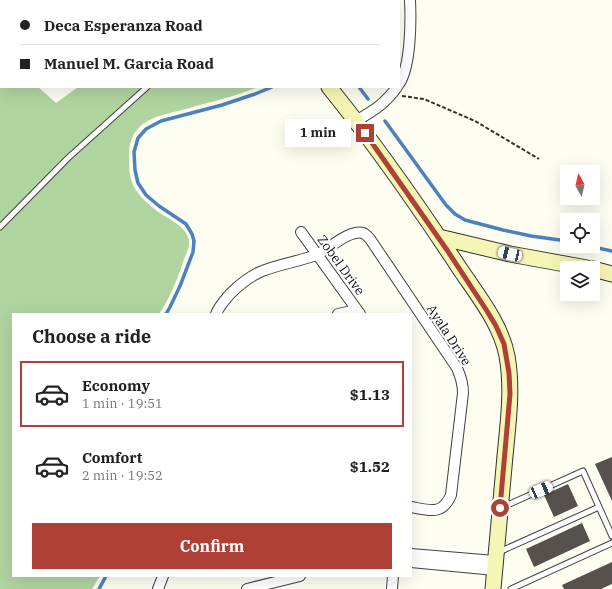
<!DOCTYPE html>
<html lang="en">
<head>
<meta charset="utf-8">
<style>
  body { margin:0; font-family:"IBM Plex Serif",serif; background:#f2f2f2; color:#222; height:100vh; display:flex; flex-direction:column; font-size:15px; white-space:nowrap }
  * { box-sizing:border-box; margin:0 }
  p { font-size:13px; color:#767676 }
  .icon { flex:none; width:22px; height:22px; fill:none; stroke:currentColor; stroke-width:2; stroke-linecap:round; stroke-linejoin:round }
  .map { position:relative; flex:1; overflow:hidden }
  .side { position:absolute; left:12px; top:313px; width:400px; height:264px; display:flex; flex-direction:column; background:#fff; border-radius:0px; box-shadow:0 4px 16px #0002 }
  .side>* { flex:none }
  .guide { position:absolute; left:0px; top:0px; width:400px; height:88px; box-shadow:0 4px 16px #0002; display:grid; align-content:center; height:88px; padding:0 20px; background:#fff }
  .needle { width:26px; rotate:352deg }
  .fabs { position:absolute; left:560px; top:165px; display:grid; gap:8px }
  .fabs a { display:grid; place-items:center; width:40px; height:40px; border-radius:0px; background:#fff; box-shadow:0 4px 16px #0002; font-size:20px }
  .end { position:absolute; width:18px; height:18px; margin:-9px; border:5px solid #af4036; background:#fff; box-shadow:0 0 0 2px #fff }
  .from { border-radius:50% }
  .bubble { position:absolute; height:28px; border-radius:0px; background:#fff; box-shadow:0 4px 16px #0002; font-size:13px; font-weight:700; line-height:28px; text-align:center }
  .car { position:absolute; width:12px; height:24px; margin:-12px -6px; border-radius:5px; box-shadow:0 0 3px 1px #0007; background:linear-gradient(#fff 24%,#345 0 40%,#fff 0 76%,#345 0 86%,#fff 0) }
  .guide b { display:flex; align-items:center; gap:14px; height:38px; font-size:15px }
  .guide b+b { border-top:1px solid #e0e0e0 }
  .guide i { width:10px; height:10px; background:#222 }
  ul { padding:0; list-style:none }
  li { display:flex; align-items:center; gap:12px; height:66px; margin:0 8px 6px; padding:0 12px; border:2px solid transparent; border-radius:0px }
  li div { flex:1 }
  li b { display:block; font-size:15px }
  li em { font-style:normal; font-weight:700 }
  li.on { border-color:#af4036 }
  li>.icon { width:36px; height:36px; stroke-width:1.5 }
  h2 { padding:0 20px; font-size:18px; line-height:48px }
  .primary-button { display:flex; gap:8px; margin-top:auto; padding:8px 20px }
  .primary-button a { flex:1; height:46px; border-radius:0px; background:#af4036; color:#fff; font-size:16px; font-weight:700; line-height:46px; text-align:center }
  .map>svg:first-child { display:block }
  .forest { fill:#b0d4a0 }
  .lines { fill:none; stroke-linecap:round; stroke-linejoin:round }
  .stream { stroke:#4c81be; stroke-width:3.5 }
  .building { fill:#56514c }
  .lane-casing { stroke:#424242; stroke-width:7 }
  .street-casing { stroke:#424242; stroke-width:12 }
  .secondary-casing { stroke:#313131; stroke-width:17 }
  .path { stroke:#313131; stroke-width:2; stroke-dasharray:4 2; stroke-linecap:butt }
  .lane { stroke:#fff; stroke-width:5 }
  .street { stroke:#fff; stroke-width:10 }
  .secondary { stroke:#f5f6b5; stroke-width:15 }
  .route { stroke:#af4036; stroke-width:5 }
  .labels { text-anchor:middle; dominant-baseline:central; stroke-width:4; stroke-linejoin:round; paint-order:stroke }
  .street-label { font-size:13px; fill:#0f0f0f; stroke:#fff }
</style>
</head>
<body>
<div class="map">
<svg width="612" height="589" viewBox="0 0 612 589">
  <rect width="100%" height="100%" fill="#fdfdf2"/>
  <path class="forest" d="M0,53L1,54V87H38L56,103L78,87H258C235,97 210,102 186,109C171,113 155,115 143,124C133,131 128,145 129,157C129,166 129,178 134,187C139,196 148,204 157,211C168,219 187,226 189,241C190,248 185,255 183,262C177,280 170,298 159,314H13V576H100L92,589H0Z"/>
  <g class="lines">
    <path class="stream" d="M393,1V0
      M359,87L368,99
      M385,121L446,205L455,214L465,220L503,230L531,236L567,241
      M589,246L612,251
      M166,314L170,307L180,286L193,252L194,241L192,234L186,224L159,206L146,195L138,183L135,170L134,152L138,138L146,129L161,121L222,105L255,94L272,87
      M99,589L106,576"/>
  </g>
  <path class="building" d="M612,457V501L595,464Z
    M568,484L578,506L554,517L544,495Z
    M582,523L590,541L534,567L526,549Z
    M612,562V584L601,589H564L562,585Z"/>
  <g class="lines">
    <g class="lane-casing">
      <path id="lane" d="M0,227L68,158L147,87
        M503,507L583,471L612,536
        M499,552L599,507
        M511,589L612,543"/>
    </g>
    <g class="street-casing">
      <path id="street" d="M399,84C411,66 411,21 410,0
        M356,121C373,111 385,104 397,87
        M301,232L360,314
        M216,314C219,306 225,300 230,294C239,285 249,277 260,272C278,264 298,262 316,255C328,250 349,229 363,233C366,234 368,237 370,239L457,368C461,377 463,384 463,393L451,495C442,516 429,510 411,507
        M338,314L357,310
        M411,554L495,561
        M411,562L495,570
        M158,589L163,576
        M247,589L300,576
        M392,589L393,576"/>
    </g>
    <g class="secondary-casing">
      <path id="secondary" d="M254,0L255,1
        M329,87C376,145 419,207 460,269C478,296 501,324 507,356C513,389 508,424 505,456C501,500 497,545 493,589
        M439,237L510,254L587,268
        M593,269L612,274"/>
    </g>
    <path class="path" d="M402,96L424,99L475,121L539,159"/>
    <use href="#lane" class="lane"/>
    <use href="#street" class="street"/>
    <use href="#secondary" class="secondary"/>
  </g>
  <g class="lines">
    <path class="route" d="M365,133L447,250L487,311L496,326L504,344L509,373L510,394L500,508"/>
  </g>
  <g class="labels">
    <g class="street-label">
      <text transform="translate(341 265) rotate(54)">Zobel Drive</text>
      <text transform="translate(449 335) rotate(57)">Ayala Drive</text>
    </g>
  </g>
</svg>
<div class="fabs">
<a><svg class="needle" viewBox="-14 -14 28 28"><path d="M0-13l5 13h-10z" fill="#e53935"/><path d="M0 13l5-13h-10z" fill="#767676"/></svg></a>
<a><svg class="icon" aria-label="locate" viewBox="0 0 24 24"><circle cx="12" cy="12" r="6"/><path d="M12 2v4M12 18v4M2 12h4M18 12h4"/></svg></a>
<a><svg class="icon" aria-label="layers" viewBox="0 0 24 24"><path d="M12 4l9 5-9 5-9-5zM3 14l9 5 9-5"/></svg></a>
</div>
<i class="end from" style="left:500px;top:508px"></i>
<i class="end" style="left:365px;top:133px"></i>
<div class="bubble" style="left:285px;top:119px;width:66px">1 min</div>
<i class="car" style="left:510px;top:254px;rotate:283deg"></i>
<i class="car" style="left:541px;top:490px;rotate:66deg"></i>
<div class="guide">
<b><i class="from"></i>Deca Esperanza Road</b>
<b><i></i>Manuel M. Garcia Road</b>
</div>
<section class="side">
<h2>Choose a ride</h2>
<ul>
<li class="on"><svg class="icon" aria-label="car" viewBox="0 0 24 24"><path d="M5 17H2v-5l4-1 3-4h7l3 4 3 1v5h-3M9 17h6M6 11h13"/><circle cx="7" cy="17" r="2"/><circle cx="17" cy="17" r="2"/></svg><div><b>Economy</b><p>1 min · 19:51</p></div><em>$1.13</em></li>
<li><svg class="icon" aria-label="car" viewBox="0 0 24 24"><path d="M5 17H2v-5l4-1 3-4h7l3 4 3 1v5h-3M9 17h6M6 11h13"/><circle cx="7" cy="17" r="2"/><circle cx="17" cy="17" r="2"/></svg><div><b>Comfort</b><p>2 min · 19:52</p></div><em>$1.52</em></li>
</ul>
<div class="primary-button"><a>Confirm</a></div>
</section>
</div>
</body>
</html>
